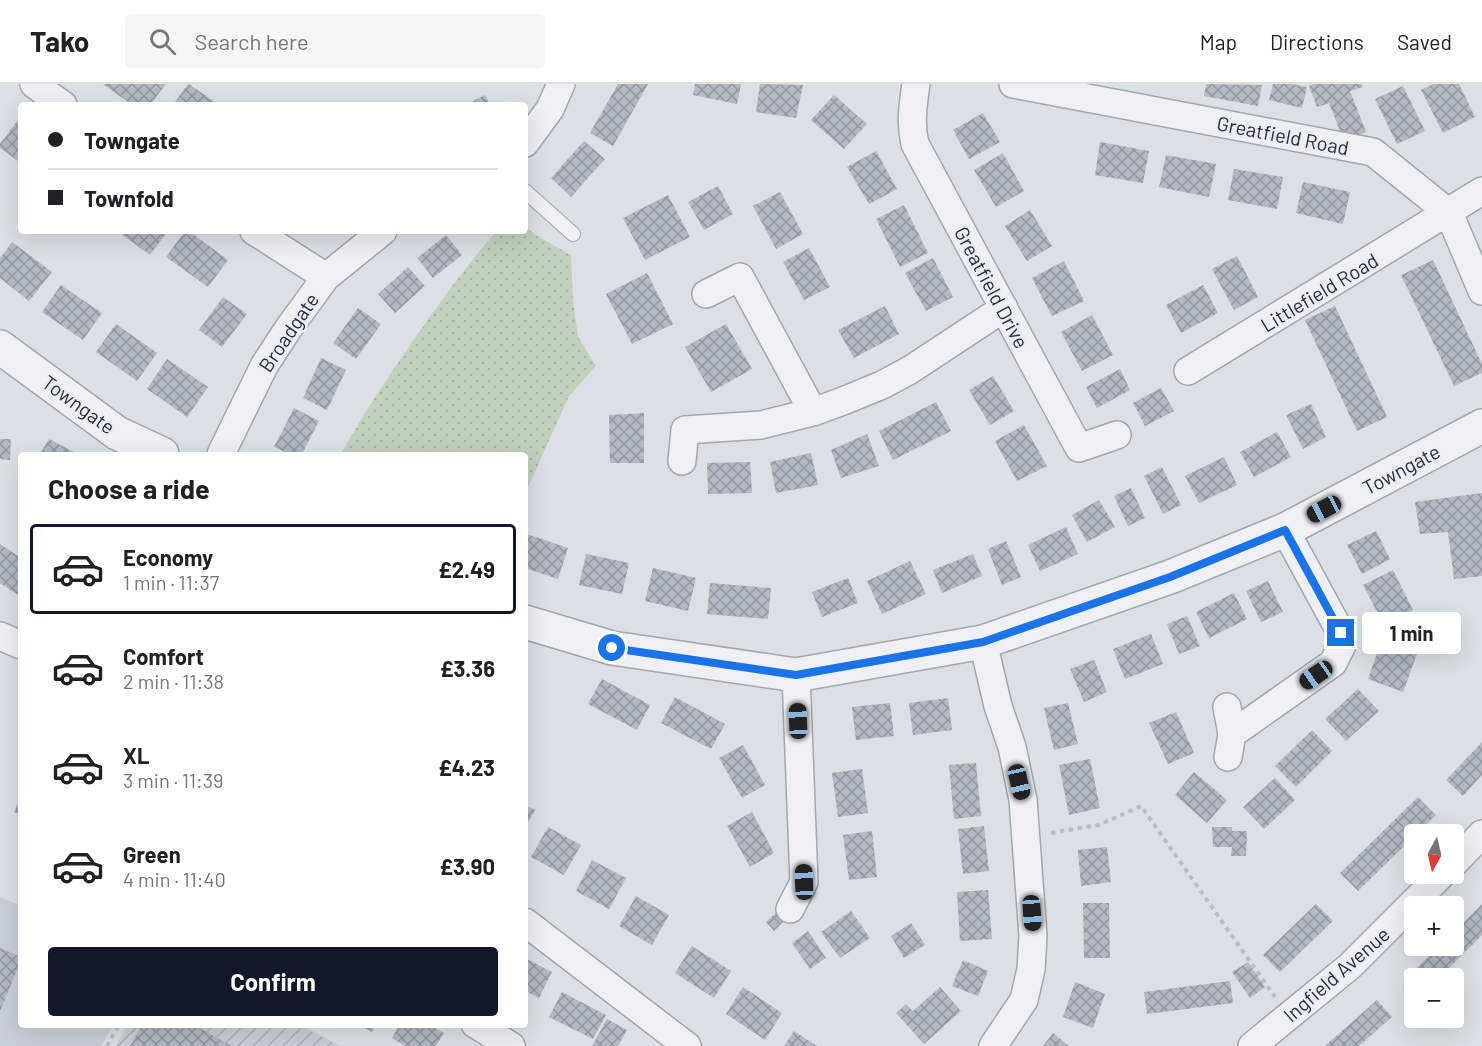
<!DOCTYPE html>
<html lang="en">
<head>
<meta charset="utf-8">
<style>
  body { margin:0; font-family:Barlow,sans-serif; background:#f6f6f6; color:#202124; height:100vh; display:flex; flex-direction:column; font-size:22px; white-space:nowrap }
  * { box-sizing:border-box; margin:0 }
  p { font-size:20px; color:#757577 }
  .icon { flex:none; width:33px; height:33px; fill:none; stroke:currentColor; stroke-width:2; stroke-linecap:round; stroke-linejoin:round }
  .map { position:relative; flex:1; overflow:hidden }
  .details { position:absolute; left:18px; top:368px; width:510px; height:576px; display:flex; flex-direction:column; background:#fff; border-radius:6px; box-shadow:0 6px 24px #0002 }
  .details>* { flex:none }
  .top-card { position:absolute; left:18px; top:18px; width:510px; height:132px; border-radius:6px; box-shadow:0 6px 24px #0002; display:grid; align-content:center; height:132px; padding:0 30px; background:#fff }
  .needle { width:39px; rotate:188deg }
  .tools { position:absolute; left:1404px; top:740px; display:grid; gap:12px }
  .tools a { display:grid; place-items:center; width:60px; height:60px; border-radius:6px; background:#fff; box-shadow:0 6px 24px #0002; font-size:30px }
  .end { position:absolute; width:27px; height:27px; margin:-14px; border:8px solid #1a73e8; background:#fff; box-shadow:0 0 0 3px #fff }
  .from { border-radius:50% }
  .bubble { position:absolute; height:42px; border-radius:6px; background:#fff; box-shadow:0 6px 24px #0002; font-size:20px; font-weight:700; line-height:42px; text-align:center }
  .car { position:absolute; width:18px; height:36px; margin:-18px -9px; border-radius:8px; box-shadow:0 0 4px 2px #0007; background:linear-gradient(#222 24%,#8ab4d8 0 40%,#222 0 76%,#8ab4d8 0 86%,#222 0) }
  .top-card b { display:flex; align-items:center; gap:21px; height:57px; font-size:22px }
  .top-card b+b { border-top:2px solid #e0e0e0 }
  .top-card i { width:15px; height:15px; background:#202124 }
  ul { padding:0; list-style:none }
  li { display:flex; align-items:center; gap:18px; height:90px; margin:0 12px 9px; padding:0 18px; border:3px solid transparent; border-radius:6px }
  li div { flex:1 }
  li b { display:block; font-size:22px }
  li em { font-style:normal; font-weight:700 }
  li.selected { border-color:#111827 }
  li>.icon { width:54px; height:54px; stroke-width:1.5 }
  h2 { padding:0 30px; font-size:27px; line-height:72px }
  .button { display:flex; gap:12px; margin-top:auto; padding:12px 30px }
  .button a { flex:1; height:69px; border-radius:6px; background:#111827; color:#fff; font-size:24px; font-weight:700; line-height:69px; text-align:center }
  header { display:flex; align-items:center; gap:36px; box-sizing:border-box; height:84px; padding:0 30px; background:#fff; border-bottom:2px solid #e0e0e0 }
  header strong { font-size:28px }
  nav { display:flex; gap:33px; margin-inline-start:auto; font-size:21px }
  .search { width:420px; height:54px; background:#f6f6f6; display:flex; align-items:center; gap:15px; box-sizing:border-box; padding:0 21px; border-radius:6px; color:#757577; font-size:22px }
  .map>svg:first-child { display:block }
  .built { fill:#c9cfd8 }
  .industrial { fill:url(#industrial-furrows) }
  .park { fill:url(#park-dots) }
  .building { fill:url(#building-cross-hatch) }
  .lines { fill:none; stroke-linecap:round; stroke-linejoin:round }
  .service-casing { stroke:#a1a7b0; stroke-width:16 }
  .minor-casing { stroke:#a1a7b0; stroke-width:30 }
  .tertiary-casing { stroke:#a1a7b0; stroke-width:36 }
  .path { stroke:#babec5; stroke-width:4; stroke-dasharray:4.5 4.5; stroke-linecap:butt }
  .service { stroke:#eef0f5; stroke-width:14 }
  .minor { stroke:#eef0f5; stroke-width:27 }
  .tertiary { stroke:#eef0f5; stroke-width:33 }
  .route { stroke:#1a73e8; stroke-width:8 }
  .labels { text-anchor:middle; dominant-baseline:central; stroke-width:5; stroke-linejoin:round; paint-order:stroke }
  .street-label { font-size:20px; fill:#252e3d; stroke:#eaeef4 }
</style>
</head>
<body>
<header>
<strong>Tako</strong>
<div class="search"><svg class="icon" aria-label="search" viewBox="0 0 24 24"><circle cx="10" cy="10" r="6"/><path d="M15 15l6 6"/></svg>Search here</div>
<nav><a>Map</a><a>Directions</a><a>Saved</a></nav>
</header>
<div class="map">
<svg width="1482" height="962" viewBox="0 0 1482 962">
  <defs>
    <pattern id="industrial-furrows" width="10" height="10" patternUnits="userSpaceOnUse" patternTransform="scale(1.5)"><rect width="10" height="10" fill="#c9cfd8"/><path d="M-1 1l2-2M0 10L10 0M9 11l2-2" fill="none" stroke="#acb2ba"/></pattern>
    <pattern id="park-dots" width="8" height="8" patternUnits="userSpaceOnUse" patternTransform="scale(1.5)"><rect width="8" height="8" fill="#c1d1bc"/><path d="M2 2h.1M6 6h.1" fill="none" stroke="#a6b4a2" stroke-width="1.8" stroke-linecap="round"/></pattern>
    <pattern id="building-cross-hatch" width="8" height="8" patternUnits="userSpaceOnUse" patternTransform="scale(1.5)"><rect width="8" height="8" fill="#b2b9c3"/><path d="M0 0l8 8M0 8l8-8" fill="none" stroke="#9197a0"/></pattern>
  </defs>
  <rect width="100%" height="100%" fill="#dbe0e6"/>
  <path class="built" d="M0,813L21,822V940L114,941L101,962H0Z"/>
  <path class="industrial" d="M128,940L300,941L340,962H116Z"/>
  <path class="park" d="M525,142L534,150L571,171L573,216L578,253L596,282L569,312L525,410V370H341C367,323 398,278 429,234C451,204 472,174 497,147H525Z"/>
  <path class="building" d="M103,0H166L150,21H132Z
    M188,0H189L219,21H173Z
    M618,0H648L613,62L590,49Z
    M695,0H741L737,20L693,11Z
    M760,0L803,1L796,34L756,28Z
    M1206,0L1262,1L1258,22L1204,12Z
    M1273,0H1292L1307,3L1302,24L1269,16Z
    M1314,0H1362L1363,3L1350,7L1366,48L1344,57L1329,19L1317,23L1309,2Z
    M1433,0H1459L1475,33L1443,49L1421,6Z
    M1403,2L1425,47L1397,60L1375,15Z
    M485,11L490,21H466Z
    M834,11L867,40L844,65L811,36Z
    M983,29L1000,58L969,75L953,46Z
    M21,32V79L0,64V60Z
    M584,57L605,75L571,113L551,94Z
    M1100,58L1149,67L1143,99L1095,91Z
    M876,67L897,105L869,120L847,83Z
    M1003,69L1024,107L996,123L974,86Z
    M1166,71L1216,80L1209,113L1159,103Z
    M1234,85L1283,93L1277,125L1228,116Z
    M1303,98L1350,108L1343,140L1296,129Z
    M718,102L733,130L704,146L688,118Z
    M780,108L803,150L776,165L753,122Z
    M668,111L690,153L645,176L623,134Z
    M904,121L928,169L900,183L876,135Z
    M1030,126L1052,162L1027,177L1005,142Z
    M117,147H168L150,171Z
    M185,147H189L228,176L208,203L166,173Z
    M446,151L462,171L433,194L417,174Z
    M12,158L52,188L29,217L0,194V174Z
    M809,164L830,203L804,216L783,178Z
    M1237,172L1258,213L1234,226L1212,185Z
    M933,174L953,213L926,227L905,189Z
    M1433,176L1482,280V289L1454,302L1401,191Z
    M1064,177L1084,217L1052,232L1032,194Z
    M408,183L425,202L395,229L378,210Z
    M647,189L673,240L632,260L606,210Z
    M61,201L102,229L83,256L42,228Z
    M1203,201L1218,229L1181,249L1166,221Z
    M223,213L247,230L222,263L199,246Z
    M885,222L899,250L854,274L838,246Z
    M1335,222L1387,333L1357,347L1305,236Z
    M358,224L381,240L356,275L333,259Z
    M1092,231L1113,271L1082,287L1061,248Z
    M116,240L157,269L137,297L96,268Z
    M726,240L752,285L711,308L685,263Z
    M321,274L346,286L327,326L303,314Z
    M167,275L208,303L187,333L147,305Z
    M1120,285L1130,306L1097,324L1086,303Z
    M993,292L1014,327L990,341L969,306Z
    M1161,304L1174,327L1145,342L1133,319Z
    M936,318L951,347L893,376L879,347Z
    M1311,320L1326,353L1303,365L1286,331Z
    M294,324L319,337L302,370H289L274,363Z
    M644,329V379H610L609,331Z
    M1024,341L1047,382L1017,397L995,357Z
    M1277,348L1291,373L1254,393L1240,368Z
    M867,350L879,382L841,394L831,366Z
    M0,355H11L10,376L0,375Z
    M49,355L78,370H40Z
    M811,369L818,401L776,409L770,378Z
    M1224,373L1237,401L1199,419L1185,392Z
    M750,378L752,409L708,410L707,379Z
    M1162,383L1181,421L1163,430L1144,392Z
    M1131,404L1145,434L1128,442L1114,412Z
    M1482,409V492L1454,495L1448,448L1420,450L1415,418Z
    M1099,416L1115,443L1087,458L1072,431Z
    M1066,443L1078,470L1040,487L1028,461Z
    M1376,447L1390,475L1362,490L1347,461Z
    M527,450L568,464L558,495L525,484V456Z
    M1006,457L1021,493L1002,501L988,465Z
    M0,460L21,474V513L0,499Z
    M586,470L629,479L622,510L579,501Z
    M973,470L982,492L942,509L933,486Z
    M910,477L926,510L882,530L867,497Z
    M653,484L696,494L688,527L645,517Z
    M1393,486L1413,526L1384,541L1363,501Z
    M848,494L858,519L822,533L812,508Z
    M1268,497L1283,528L1261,538L1246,507Z
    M710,499L771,504L768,535L707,530Z
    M1234,509L1247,535L1209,554L1196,528Z
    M1187,532L1200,562L1179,570L1167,540Z
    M1151,550L1163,580L1125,595L1113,565Z
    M1381,558L1417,570L1403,608L1368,595Z
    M1094,576L1107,608L1084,618L1070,585Z
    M602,595L650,621L637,646L588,620Z
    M1358,605L1379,627L1346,657L1325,635Z
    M675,613L725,640L711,665L661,639Z
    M948,614L952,646L913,651L909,619Z
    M890,619L894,652L856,656L852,623Z
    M1068,619L1078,660L1054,666L1044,624Z
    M1176,628L1194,669L1168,680L1149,639Z
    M1312,646L1332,667L1296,703L1275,682Z
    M1482,658V691L1463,712L1446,696Z
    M743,661L765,701L742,714L719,674Z
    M1090,675L1100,724L1069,731L1059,681Z
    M976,679L981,732L954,735L949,681Z
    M862,685L868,729L838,733L832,689Z
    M1194,688L1227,716L1207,739L1175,711Z
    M1275,694L1295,716L1264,745L1243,723Z
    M21,711V731L14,728Z
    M1418,713L1436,731L1358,807L1340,789Z
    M525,721L535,726L525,744Z
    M752,728L774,769L750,783L727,742Z
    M984,742L989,787L963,790L958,745Z
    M548,743L581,761L564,791L531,773Z
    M1212,743H1232V747H1247L1246,772H1231L1232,763H1213Z
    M872,747L877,793L849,796L843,751Z
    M1107,763L1111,798L1081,802L1078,766Z
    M592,776L626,794L609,825L576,807Z
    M988,806L992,855L960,857L957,808Z
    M636,812L669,831L652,861L619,842Z
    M1083,819H1109L1110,874H1084Z
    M1316,820L1333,837L1280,888L1263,871Z
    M1482,820V851L1439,894H1414V903L1406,895L1440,861H1454V848Z
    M780,825L788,833L774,847L766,838Z
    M851,827L870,854L840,874L821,848Z
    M911,839L925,861L904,874L891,852Z
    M808,847L826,874L810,885L792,859Z
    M692,862L731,887L714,914L675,889Z
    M0,864L21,873V877L0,927Z
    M525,874L552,888L539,914L525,907Z
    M963,876L988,887L978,912L952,902Z
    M1248,878L1265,903L1250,914L1232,888Z
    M1230,897L1233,919L1147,930L1144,908Z
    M1075,898L1105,910L1093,944L1063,933Z
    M743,903L782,929L765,956L726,930Z
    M940,903L961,927L924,960L896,929L906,920L913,927Z
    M562,908L606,931L593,955L549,933Z
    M1377,916L1392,933L1359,962H1325Z
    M607,935L627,946L618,962H592Z
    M142,940H192L232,962H130Z
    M357,940H376L372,948Z
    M400,940H429L444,949L436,962H405L392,954Z
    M794,947L817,962H784Z
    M1053,949L1069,962H1043Z"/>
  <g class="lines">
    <g class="service-casing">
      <path id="service" d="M525,107L573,150"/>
    </g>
    <g class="minor-casing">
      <path id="minor" d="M34,0L63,21
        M916,0C913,21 910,39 915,60L1079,364L1117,351
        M1013,0L1373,68L1449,129L1482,207
        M525,59L550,25L561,0
        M254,147L326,193
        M706,210L740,193L813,328
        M1188,287L1482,107
        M221,370L264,282L288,245L326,193L383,147
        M682,377L685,346L761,341L813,328L843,317L882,301L910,286L1004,224
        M0,552L21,561
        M983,558L998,622L1012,663L1023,716L1033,852L1031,885L1024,916L993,962
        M1227,623L1232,650L1228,673
        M1232,650L1333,579L1342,561L1341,549L1285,446
        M1454,779L1482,750
        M790,825L804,798L796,591
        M525,838L687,962
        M475,940L511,962
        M1252,962L1350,882L1443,789"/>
    </g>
    <g class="tertiary-casing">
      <path id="tertiary" d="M0,263L117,349L162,370
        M525,538L612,564L796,591L983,558L1170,493L1285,446L1482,342"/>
    </g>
    <path class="path" d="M1051,749L1099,741L1141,722L1275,913
      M107,962L119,940"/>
    <use href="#service" class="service"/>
    <use href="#minor" class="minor"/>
    <use href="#tertiary" class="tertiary"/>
  </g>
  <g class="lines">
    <path class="route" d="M612,564L796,591L983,558L1170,493L1285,446L1341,549"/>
  </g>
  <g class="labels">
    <g class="street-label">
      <text transform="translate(1283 51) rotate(11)">Greatfield Road</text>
      <text transform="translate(992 203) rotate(62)">Greatfield Drive</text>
      <text transform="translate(1319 208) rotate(-31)">Littlefield Road</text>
      <text transform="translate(288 248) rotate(-56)">Broadgate</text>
      <text transform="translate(79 320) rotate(36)">Towngate</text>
      <text transform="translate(1401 385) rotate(-28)">Towngate</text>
      <text transform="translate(1336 890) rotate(-41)">Ingfield Avenue</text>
    </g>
  </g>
</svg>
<div class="tools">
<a><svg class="needle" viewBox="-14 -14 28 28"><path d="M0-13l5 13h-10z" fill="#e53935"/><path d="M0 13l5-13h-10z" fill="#757577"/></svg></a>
<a>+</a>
<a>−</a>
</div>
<i class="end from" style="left:612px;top:564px"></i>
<i class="end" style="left:1341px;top:549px"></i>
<div class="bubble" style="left:1362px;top:528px;width:99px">1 min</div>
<i class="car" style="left:1324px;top:425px;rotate:242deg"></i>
<i class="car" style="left:1316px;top:591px;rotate:235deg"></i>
<i class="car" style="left:798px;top:637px;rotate:358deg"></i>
<i class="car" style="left:1019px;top:698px;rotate:167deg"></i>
<i class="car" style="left:804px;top:798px;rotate:358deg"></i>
<i class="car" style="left:1032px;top:829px;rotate:176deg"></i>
<div class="top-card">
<b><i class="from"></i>Towngate</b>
<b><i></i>Townfold</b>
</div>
<section class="details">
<h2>Choose a ride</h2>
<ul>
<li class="selected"><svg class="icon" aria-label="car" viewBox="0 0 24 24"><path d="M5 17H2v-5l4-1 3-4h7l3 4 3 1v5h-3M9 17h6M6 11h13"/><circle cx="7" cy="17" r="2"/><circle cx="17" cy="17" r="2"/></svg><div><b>Economy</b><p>1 min · 11:37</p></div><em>£2.49</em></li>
<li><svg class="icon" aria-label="car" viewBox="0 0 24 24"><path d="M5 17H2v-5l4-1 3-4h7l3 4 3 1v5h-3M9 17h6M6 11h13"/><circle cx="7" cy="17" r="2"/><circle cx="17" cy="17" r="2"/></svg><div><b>Comfort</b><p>2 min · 11:38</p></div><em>£3.36</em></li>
<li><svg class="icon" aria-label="car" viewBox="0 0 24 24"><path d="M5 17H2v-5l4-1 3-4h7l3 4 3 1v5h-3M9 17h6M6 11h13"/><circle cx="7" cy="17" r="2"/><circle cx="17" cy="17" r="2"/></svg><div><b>XL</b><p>3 min · 11:39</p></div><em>£4.23</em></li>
<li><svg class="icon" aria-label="car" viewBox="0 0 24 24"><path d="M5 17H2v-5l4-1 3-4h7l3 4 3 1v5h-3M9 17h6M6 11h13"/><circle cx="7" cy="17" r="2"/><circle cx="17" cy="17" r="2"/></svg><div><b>Green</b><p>4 min · 11:40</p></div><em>£3.90</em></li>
</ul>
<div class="button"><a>Confirm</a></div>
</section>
</div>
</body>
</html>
